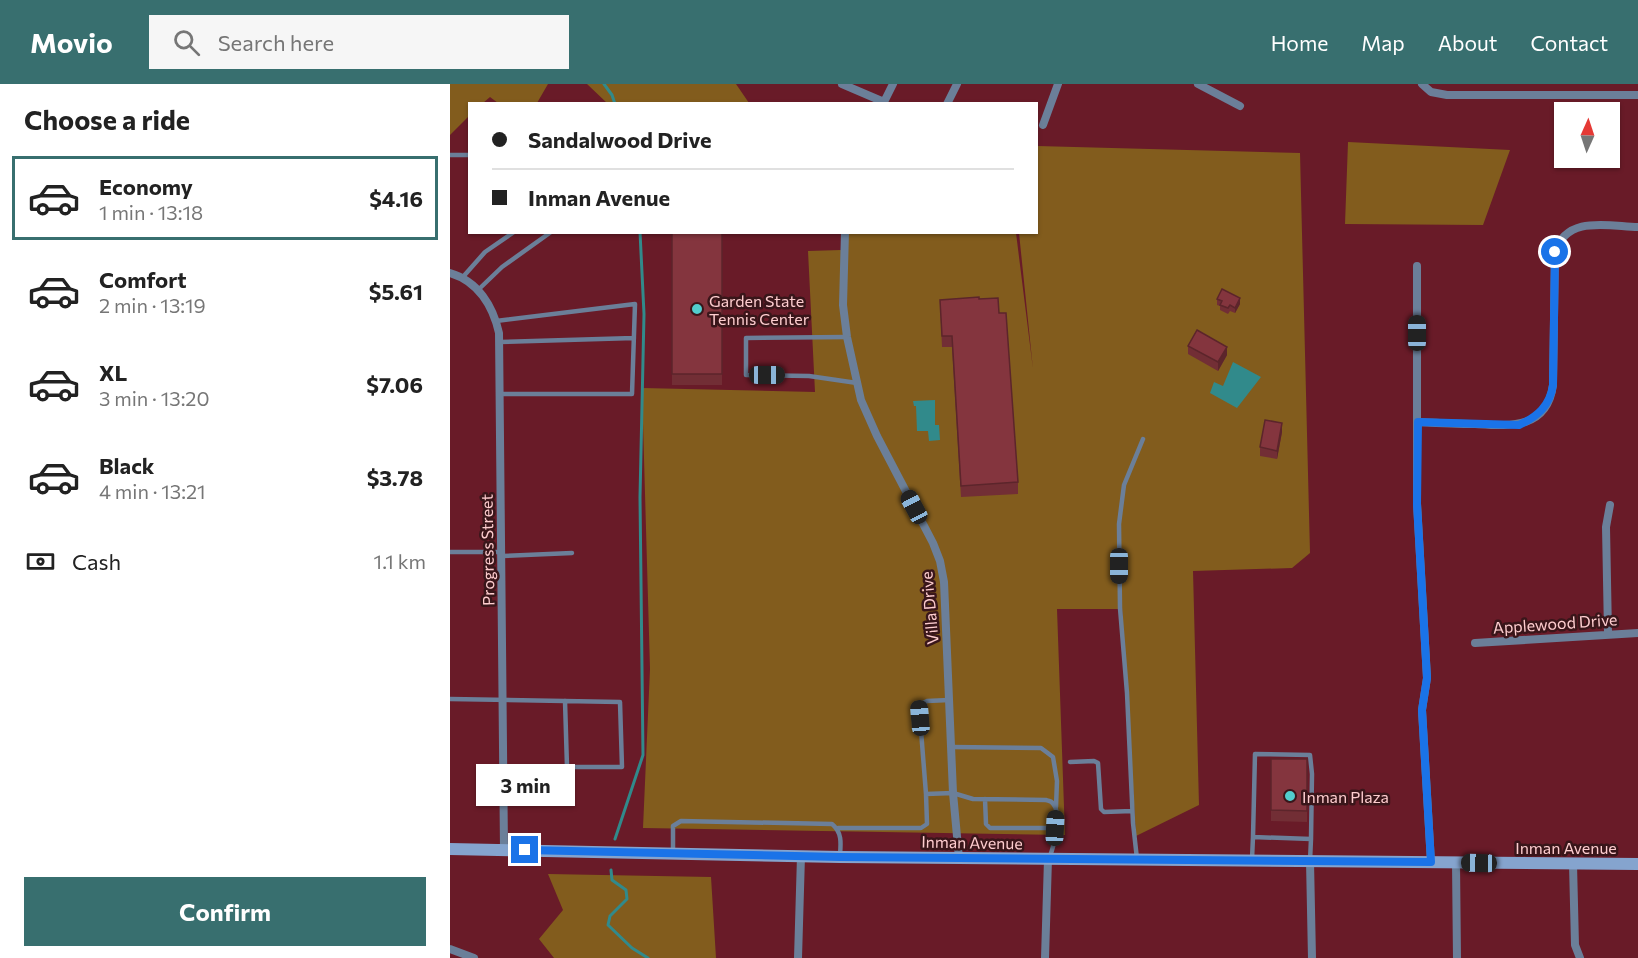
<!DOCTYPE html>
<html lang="en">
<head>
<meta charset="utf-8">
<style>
  body { margin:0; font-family:Commissioner,sans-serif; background:#f6f6f6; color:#222; height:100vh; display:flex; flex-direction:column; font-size:22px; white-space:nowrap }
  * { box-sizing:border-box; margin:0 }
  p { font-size:20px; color:#767676 }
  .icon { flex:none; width:33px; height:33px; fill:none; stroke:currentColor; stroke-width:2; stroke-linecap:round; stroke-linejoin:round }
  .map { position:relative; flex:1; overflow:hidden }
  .drawer { display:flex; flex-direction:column; background:#fff; width:450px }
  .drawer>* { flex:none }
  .top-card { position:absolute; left:18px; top:18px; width:570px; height:132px; border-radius:0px; box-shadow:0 2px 4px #0004; display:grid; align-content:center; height:132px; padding:0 24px; background:#fff }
  .needle { width:39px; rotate:3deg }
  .fabs { position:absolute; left:1104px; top:18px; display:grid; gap:12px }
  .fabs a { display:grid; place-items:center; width:66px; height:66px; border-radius:0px; background:#fff; box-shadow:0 2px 4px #0004; font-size:30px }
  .end { position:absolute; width:27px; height:27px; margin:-14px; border:8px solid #1a73e8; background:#fff; box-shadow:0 0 0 3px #fff }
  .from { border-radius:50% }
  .bubble { position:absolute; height:42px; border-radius:0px; background:#fff; box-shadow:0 2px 4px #0004; font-size:20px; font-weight:700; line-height:42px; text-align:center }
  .car { position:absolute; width:18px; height:36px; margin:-18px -9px; border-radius:8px; box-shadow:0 0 4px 2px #0007; background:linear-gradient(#222 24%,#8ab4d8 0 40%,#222 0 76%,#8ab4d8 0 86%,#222 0) }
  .top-card b { display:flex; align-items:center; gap:21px; height:57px; font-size:22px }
  .top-card b+b { border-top:2px solid #e0e0e0 }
  .top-card i { width:15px; height:15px; background:#222 }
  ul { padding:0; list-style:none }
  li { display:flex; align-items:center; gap:18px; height:84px; margin:0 12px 9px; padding:0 12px; border:3px solid transparent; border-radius:0px }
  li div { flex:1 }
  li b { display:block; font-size:22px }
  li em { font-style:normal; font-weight:700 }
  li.current { border-color:#386f6f }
  li>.icon { width:54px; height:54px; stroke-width:1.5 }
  h2 { padding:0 24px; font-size:27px; line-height:72px }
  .pay { display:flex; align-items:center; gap:15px; height:66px; padding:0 24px; font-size:22px }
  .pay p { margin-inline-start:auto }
  .cta { display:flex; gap:12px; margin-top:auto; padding:12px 24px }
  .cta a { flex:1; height:69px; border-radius:0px; background:#386f6f; color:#fff; font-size:24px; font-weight:700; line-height:69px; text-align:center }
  header { display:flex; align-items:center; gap:36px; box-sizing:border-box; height:84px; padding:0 30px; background:#386f6f; color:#fff }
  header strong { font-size:28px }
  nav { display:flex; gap:33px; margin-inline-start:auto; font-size:21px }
  .search { width:420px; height:54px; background:#f6f6f6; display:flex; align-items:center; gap:15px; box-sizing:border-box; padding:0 21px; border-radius:0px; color:#767676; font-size:22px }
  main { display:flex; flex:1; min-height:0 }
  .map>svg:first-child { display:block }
  .green { fill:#825c1d }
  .water { fill:#318a8b }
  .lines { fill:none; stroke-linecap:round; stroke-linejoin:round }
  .stream { stroke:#318a8b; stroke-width:3 }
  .lane { stroke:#6b7f99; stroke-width:4.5 }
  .street { stroke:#6b7f99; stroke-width:8 }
  .secondary { stroke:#85a4ce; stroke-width:12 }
  .wall { fill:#722e35 }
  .shaded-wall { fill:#5c252b }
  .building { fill:#84353e; stroke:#5c252b; stroke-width:1.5 }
  .route { stroke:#1a73e8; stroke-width:8 }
  .poi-dot { fill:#52cdcd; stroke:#39161a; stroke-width:2 }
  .labels { text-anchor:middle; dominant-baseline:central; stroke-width:5; stroke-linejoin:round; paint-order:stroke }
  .poi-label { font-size:16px; fill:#fecdcf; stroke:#39161a; text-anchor:start }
  .street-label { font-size:16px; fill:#fecdcf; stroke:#39161a }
</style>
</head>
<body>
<header>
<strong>Movio</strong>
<div class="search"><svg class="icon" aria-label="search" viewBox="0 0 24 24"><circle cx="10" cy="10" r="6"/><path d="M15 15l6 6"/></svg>Search here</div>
<nav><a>Home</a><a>Map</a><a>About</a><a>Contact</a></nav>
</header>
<main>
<section class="drawer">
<h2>Choose a ride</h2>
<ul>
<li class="current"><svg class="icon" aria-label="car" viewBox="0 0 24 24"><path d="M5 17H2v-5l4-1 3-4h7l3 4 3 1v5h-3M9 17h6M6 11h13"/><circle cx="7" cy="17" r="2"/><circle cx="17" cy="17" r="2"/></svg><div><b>Economy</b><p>1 min · 13:18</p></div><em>$4.16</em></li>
<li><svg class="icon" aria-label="car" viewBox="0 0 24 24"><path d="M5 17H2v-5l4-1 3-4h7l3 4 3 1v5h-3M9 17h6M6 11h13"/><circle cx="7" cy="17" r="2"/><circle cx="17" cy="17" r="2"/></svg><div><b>Comfort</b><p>2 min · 13:19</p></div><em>$5.61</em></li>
<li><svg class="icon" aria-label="car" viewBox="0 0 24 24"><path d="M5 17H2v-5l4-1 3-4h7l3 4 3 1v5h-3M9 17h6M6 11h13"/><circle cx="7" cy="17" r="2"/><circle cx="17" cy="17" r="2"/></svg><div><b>XL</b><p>3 min · 13:20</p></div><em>$7.06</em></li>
<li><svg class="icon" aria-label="car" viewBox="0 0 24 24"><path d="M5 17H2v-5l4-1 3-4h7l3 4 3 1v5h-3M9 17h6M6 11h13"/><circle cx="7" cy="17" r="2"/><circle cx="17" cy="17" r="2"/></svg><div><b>Black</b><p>4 min · 13:21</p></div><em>$3.78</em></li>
</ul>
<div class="pay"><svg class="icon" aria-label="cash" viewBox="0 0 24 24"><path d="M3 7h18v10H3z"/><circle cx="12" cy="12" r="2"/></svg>Cash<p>1.1 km</p></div>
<div class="cta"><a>Confirm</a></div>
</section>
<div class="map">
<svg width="1188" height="874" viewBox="0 0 1188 874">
  <rect width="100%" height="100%" fill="#691b28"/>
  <path class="green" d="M0,0H98L87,19H48L40,13L33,19L20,20L19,32L0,51Z
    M137,0H286L299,19H157Z
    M898,58L1060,66L1033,141L895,140Z
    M587,62L850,69L860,469L842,484L743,487L749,721L686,752L672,525H607L615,751L193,744L200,585L192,304L365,308L358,167L391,166V148L566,149L583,285L569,149L586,148Z
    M98,790L261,793L266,874H104L89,855L113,826Z"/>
  <path class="water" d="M783,278L811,293L787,324L760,309L764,298L773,302Z
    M485,316V341H489L490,356L479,357L478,347H467L466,322H464L463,317Z"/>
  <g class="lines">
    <path class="stream" d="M154,0L162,11L165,20
      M165,755L193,671L190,413L194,230L190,148
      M161,786L162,796L176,806L177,815L160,832L158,841L182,864L198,874"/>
    <path class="lane" d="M0,71H20
      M12,194L35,168L64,148
      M28,206L52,183L101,148
      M46,237L185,220L182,310H50
      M397,253L296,254V291L359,292L407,299
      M49,258L184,254
      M0,468H51
      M52,472L122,469
      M0,615L170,618L172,683H117L115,617
      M499,616L477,617L469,621L476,710L503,709L523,715L596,716C600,717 602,717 604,721C611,730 604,764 599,774
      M501,663L591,664L603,673L607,697L606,723
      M620,678L644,677L648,679L651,725L654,728L682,727
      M535,715L536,740L540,744H605
      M388,744H471L477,740L476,710
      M803,753L805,670L860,671L862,690L861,755
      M223,769V742L231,737L382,740C392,748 391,759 390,771
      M687,775L683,739L677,609L670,524L669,440L674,401L693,355
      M802,775L803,753L861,755L860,777"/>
    <path class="street" d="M392,0L434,18
      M748,0L790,22
      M972,0L981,8L997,11H1188
      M433,20L443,0
      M497,20L507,0
      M593,41L608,0
      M395,148L393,221L397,253L411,316L427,352L483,459L490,477L494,498L503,709L509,774
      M967,182V419L977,594L972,626L981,778
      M0,189C28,197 43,222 49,249L54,766
      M968,338C987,339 1006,340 1025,340C1059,342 1097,346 1103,301L1105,168C1117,131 1157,142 1188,143
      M1158,549L1156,443L1160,421
      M1025,559L1188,549
      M860,777L862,874
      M1006,779L1007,874
      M1123,780L1125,861L1130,874
      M0,865L24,874
      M348,874L351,772
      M595,874L598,775"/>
    <path class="secondary" d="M0,765L390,773L1188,780"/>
  </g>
  <path class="wall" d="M222,148H272V301H222Z
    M529,215L549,229L568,398V410L511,413L502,263H492L490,216Z
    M767,215L790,220L785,229L780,227L778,230L770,226V222L767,221Z
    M738,262L777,271L768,287L738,270Z
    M832,348L827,375L810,372V363Z
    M821,675H857V738L821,737Z"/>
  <path class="shaded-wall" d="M790,214V220L785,229V224Z
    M777,263V271L768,287V278Z
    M832,339V348L827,375V367Z"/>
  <path class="building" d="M222,148H272V290H222Z
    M772,205L790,214L785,224L780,221L778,224L770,221L772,217L767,215Z
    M529,213V215L548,214L549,229H556L568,398L511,402L502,252H492L490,216Z
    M747,246L777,263L768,278L738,262Z
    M815,336L832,339L827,367L810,363Z
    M821,675H857V727L821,726Z"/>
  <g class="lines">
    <path class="route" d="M75,766L390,773L981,778L972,626L977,594L967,420L968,338L1069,341C1087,333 1100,322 1103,301L1105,168"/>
  </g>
  <g class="poi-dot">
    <circle cx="247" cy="225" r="6"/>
    <circle cx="840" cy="712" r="6"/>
  </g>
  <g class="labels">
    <g class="poi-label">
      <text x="259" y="216">Garden State<tspan x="259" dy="18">Tennis Center</tspan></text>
      <text x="852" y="712">Inman Plaza</text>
    </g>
    <g class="street-label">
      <text transform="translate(37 466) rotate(-91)">Progress Street</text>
      <text transform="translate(479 524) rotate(-95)">Villa Drive</text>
      <text transform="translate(1105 539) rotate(-4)">Applewood Drive</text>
      <text transform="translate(522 758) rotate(1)">Inman Avenue</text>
      <text x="1116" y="763">Inman Avenue</text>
    </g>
  </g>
</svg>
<div class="fabs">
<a><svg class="needle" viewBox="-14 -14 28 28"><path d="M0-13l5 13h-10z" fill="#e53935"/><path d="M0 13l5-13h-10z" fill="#767676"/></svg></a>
</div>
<i class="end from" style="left:1105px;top:168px"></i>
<i class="end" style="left:75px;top:766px"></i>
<div class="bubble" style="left:26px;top:680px;width:99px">3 min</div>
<i class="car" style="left:967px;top:249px;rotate:0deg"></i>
<i class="car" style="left:317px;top:291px;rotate:90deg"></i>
<i class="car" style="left:464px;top:423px;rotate:332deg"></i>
<i class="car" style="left:669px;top:482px;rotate:180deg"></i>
<i class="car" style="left:470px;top:634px;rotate:355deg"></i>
<i class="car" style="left:605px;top:744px;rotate:3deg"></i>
<i class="car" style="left:1029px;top:779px;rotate:271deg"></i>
<div class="top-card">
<b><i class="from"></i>Sandalwood Drive</b>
<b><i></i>Inman Avenue</b>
</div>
</div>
</main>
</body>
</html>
